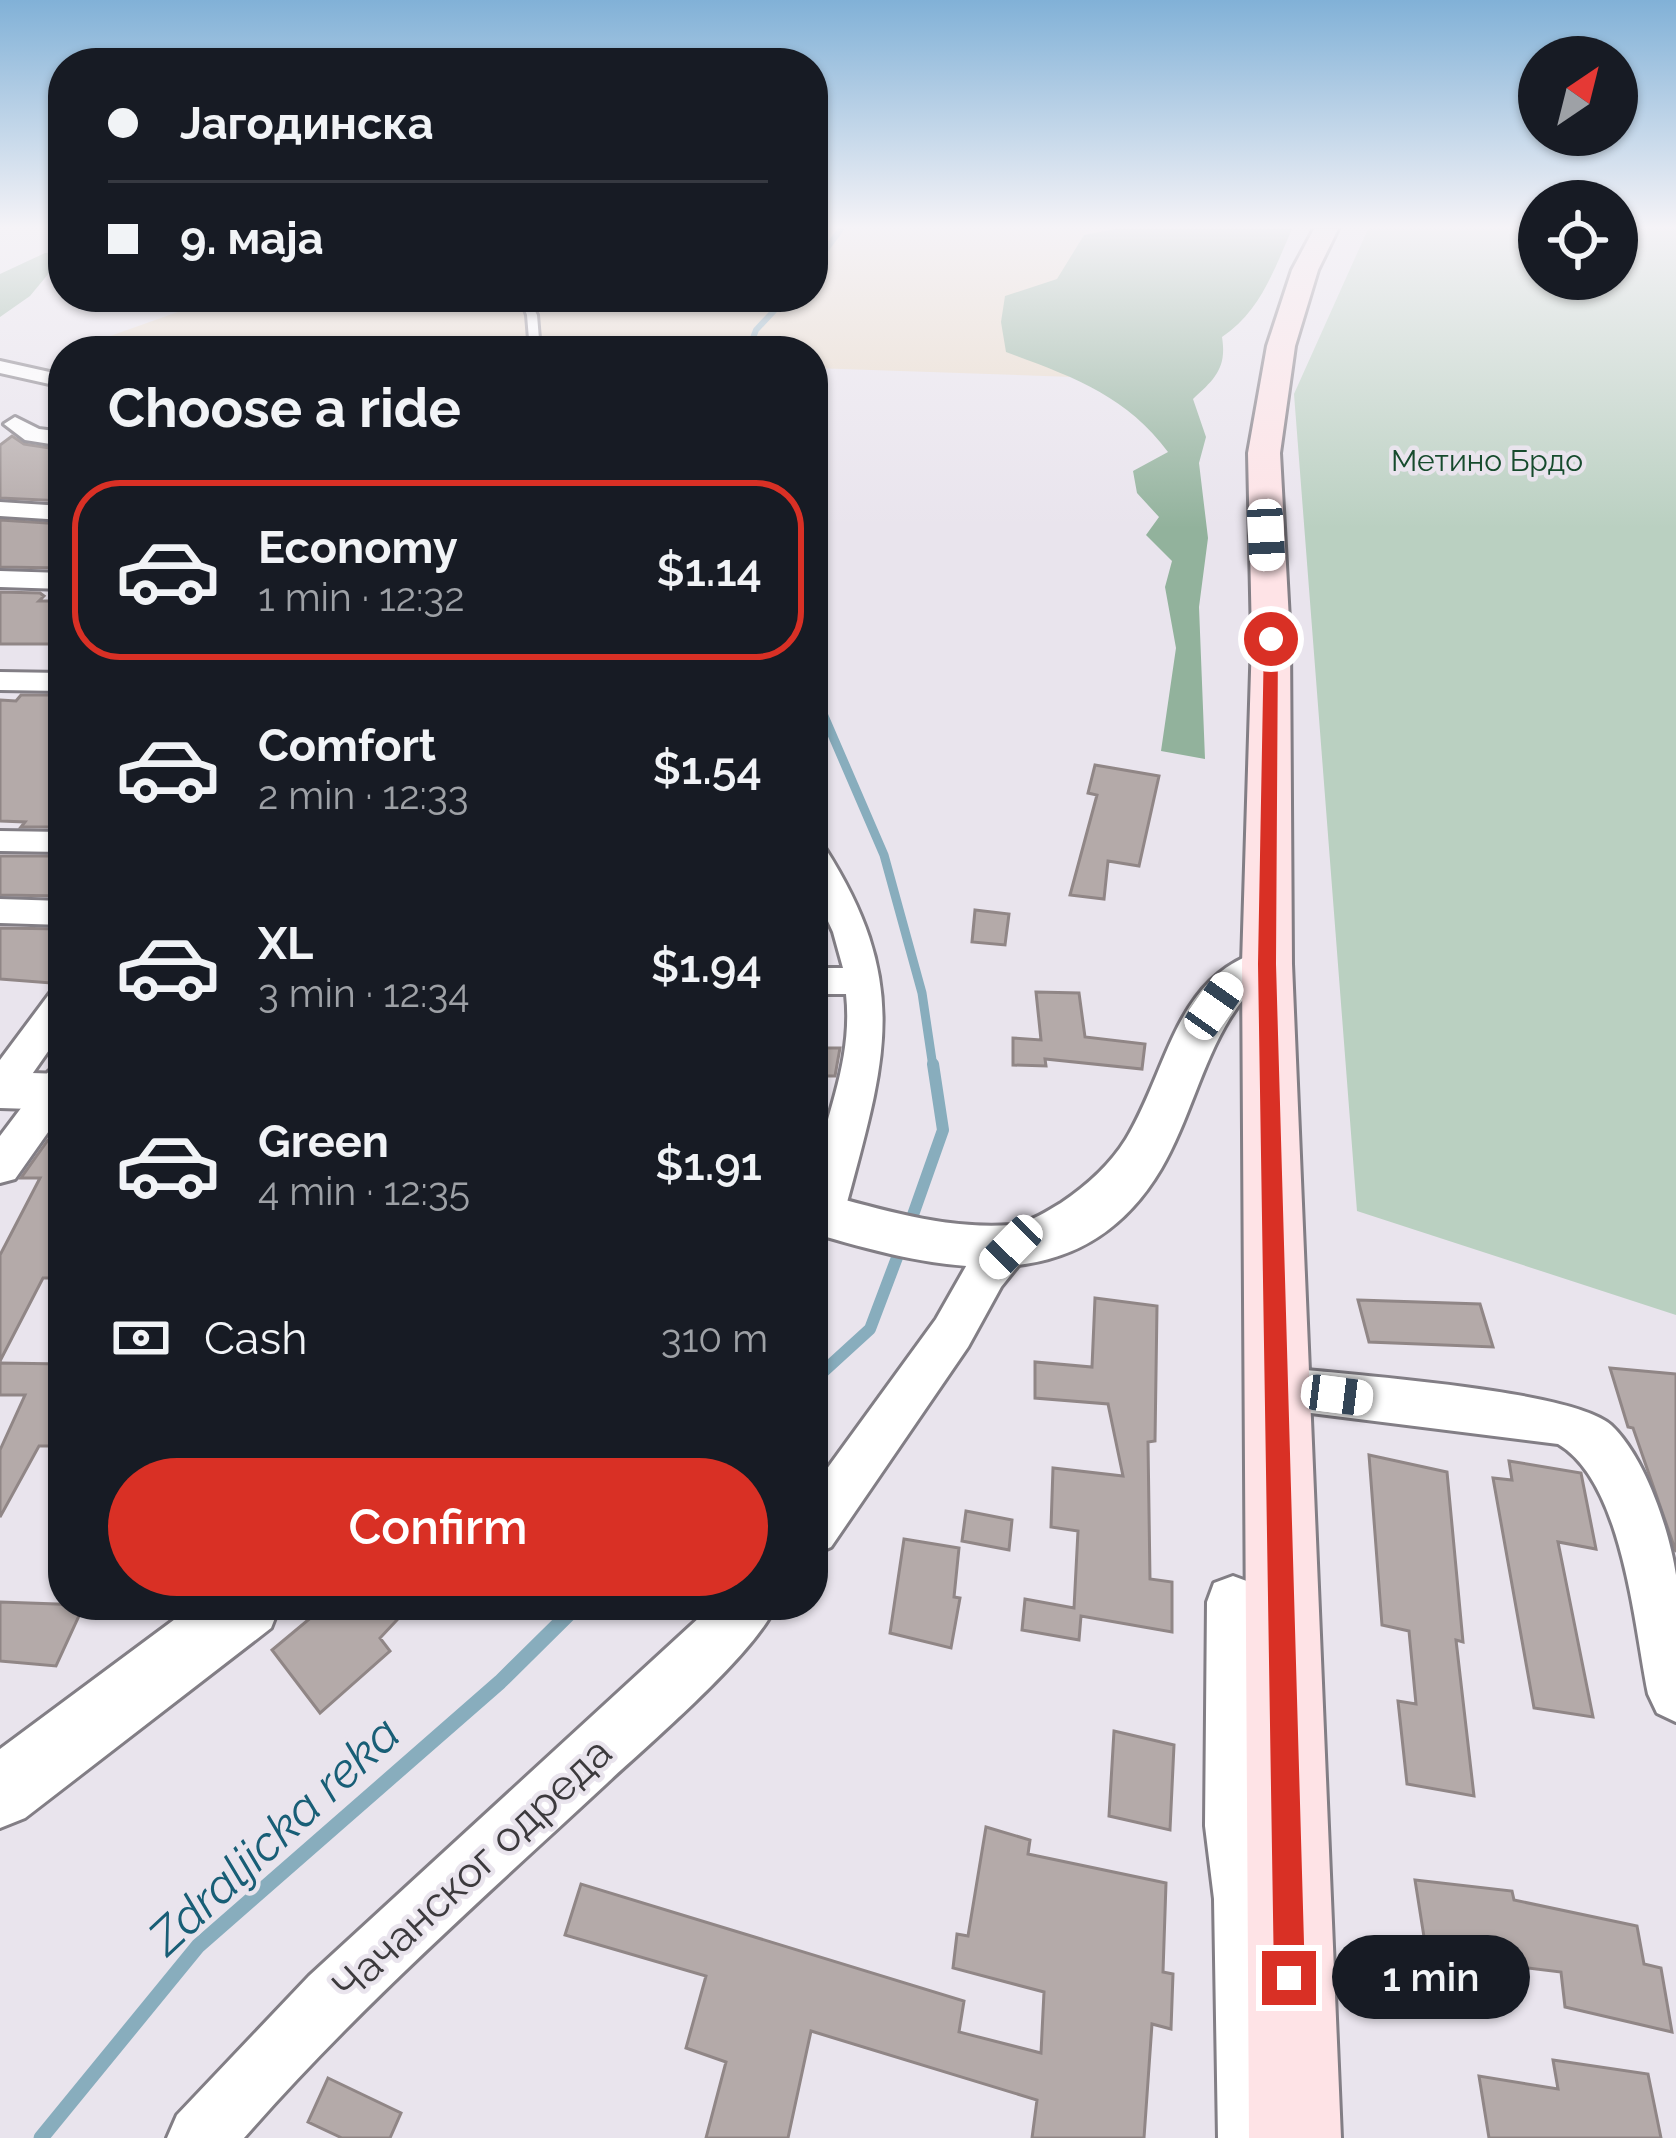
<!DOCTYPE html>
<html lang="en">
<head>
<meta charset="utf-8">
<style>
  body { margin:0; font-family:Raleway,sans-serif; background:#242831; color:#f1f3f6; height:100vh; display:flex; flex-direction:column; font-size:45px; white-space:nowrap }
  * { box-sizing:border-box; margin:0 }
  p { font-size:39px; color:#9ea1a6 }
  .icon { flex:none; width:66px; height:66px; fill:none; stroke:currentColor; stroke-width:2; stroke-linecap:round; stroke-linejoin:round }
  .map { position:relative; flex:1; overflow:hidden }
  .sheet { position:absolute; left:48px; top:336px; width:780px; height:1284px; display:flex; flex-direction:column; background:#171b24; border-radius:48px; box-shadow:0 3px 9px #0004 }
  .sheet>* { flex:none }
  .guide { position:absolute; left:48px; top:48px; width:780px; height:264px; border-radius:48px; box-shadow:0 3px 9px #0004; display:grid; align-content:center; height:264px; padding:0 60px; background:#171b24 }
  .needle { width:78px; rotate:35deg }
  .fabs { position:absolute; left:1518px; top:36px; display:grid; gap:24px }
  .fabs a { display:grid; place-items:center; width:120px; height:120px; border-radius:50%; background:#171b24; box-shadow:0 3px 9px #0004; font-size:60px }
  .end { position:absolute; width:54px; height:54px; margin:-27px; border:15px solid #d93025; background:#fff; box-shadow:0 0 0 6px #fff }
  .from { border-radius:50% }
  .bubble { position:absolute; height:84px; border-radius:42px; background:#171b24; box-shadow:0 3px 9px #0004; font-size:39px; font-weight:600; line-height:84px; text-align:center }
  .car { position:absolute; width:36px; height:72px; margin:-36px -18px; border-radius:15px; box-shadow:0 0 9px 3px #0007; background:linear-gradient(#fff 24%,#345 0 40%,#fff 0 76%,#345 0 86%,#fff 0) }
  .guide b { display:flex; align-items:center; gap:42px; height:114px; font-size:45px }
  .guide b+b { border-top:3px solid #363941 }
  .guide i { width:30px; height:30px; background:#f1f3f6 }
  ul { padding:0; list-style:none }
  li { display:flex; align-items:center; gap:36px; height:180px; margin:0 24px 18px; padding:0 36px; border:6px solid transparent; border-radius:48px }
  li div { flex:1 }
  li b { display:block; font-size:45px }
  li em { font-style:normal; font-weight:600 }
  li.selected { border-color:#d93025 }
  li>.icon { width:108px; height:108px; stroke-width:1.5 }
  h2 { padding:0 60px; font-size:54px; line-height:144px }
  .pay { display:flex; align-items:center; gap:30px; height:132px; padding:0 60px; font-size:45px }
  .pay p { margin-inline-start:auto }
  .cta { display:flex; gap:24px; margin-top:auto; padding:24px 60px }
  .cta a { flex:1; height:138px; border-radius:72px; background:#d93025; color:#fff; font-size:48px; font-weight:600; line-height:138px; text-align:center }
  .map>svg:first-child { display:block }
  .industrial { fill:#e9dac8 }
  .green { fill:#bad0c1 }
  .forest { fill:#92b29c }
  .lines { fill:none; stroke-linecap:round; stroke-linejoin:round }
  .stream-far4 { stroke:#88adbd; stroke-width:6 }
  .stream-far3 { stroke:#88adbd; stroke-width:8 }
  .stream-far2 { stroke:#88adbd; stroke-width:9 }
  .stream-far1 { stroke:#88adbd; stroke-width:12 }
  .stream { stroke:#88adbd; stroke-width:15 }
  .building { fill:#b4aaa9; stroke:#908686; stroke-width:3 }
  .service-casing { stroke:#827e85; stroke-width:6 }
  .minor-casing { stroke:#827e85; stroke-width:6 }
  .tertiary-casing { stroke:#827e85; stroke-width:6 }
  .secondary-casing { stroke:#827e85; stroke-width:6 }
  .service { fill:#fff; fill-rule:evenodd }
  .minor { fill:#fff; fill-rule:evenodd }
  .tertiary { fill:#fff; fill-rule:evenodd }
  .secondary { fill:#fee3e6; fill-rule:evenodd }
  .route { fill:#d93025 }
  .labels { text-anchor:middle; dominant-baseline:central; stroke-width:9; stroke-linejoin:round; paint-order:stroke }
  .far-park-label { font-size:30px; fill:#164b2d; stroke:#e9e4ed }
  .near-street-label { font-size:42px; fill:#3c3a3d; stroke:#e9e4ed }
  .near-water-label { font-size:48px; font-style:italic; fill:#185e76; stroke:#e9e4ed }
</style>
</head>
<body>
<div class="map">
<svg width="1676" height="2138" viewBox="0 0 1676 2138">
  <rect width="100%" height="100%" fill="#e9e4ed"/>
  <path class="industrial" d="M813,229H1152L1073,377L813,368V351H68L220,297H813Z"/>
  <path class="green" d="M1368,229H1539V279H1617V229H1676V1315L1357,1211L1294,394Z"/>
  <path class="forest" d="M1115,229H1292C1274,270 1260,312 1222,337C1227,368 1215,379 1193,399L1206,437L1199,463L1208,538L1199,607L1205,759L1161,751L1176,648L1165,587L1172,561L1146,535L1159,517L1137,493L1133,471L1168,452C1126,395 1071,376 1006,352L1001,322L1005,296L1057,279L1084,235Z
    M59,252L63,256L30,296L0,317V274L45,253Z"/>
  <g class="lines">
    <path class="stream-far4" d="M813,267L841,229
      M748,351L756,330L787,297"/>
    <path class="stream-far3" d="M813,690L822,712"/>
    <path class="stream-far2" d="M821,709L884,855L922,993L933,1067"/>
    <path class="stream-far1" d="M908,1229L943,1130L933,1064
      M813,1381L870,1329L901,1247"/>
    <path class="stream" d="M41,2138L198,1946L500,1682L578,1605"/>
  </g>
  <path class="building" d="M12,436L24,444L63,450V501L0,498V445Z
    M0,520L63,524V568L0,567Z
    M0,592L40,593L44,596L39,601H63V644H0Z
    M21,695H63V827H21L25,822L0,821V700L16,701Z
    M1095,765L1159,776L1139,866L1108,861L1104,899L1070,895L1097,795L1088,793Z
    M0,856H63V896L0,895Z
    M975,910L1009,914L1005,945L972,942Z
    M0,928L63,929V967L51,983L0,979Z
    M1036,992L1079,993L1085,1037L1145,1044L1142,1069L1045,1059L1046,1066L1013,1065V1038L1041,1040Z
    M813,1048H840L835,1076H813Z
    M63,1132V1278H43L0,1361V1255L40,1178H21L48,1140H59Z
    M1095,1298L1157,1306L1155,1441L1148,1442L1150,1579L1172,1582V1632L1081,1616L1079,1640L1022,1630L1025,1599L1074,1608L1078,1531L1051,1527L1053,1468L1123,1476L1108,1404L1035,1398V1362L1092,1367Z
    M1358,1300L1480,1304L1493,1347L1369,1342Z
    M0,1363L63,1364V1446H39L0,1517V1450L25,1395H0Z
    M1610,1368L1676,1374V1552L1633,1428L1628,1427Z
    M1369,1455L1447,1472L1463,1642L1456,1640L1474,1796L1407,1784L1398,1701L1416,1704L1409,1631L1382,1625Z
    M1509,1461L1581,1473L1596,1549L1558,1542L1593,1717L1534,1708L1493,1478L1512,1480Z
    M966,1511L1012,1520L1009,1550L962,1541Z
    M904,1539L959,1548L954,1597L960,1598L951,1648L890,1633Z
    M0,1602L84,1605L56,1666L0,1661Z
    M326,1605H411L380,1638L390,1651L320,1713L272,1650Z
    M1114,1731L1174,1745L1170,1830L1109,1816Z
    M986,1827L1030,1840L1028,1854L1166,1883L1163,1972L1173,1974L1171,2029L1152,2024L1144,2138H1032L1037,2100L811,2031L788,2138H706L726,2062L686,2048L706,1976L565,1935L581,1884L964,2001L959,2032L1041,2053L1044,1992L953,1968L957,1934L968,1936Z
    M1415,1880L1512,1891L1514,1900L1637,1926L1644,1964L1661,1968L1672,2032L1565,2007L1561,1972L1427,1956Z
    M1553,2060L1648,2074L1661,2138H1489L1479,2076L1558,2089Z
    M328,2078L401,2113L390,2138H342L308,2122Z"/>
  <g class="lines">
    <g class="service-casing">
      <path id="service" d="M520,297H528L537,315L540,351H530L527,315Z"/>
    </g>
    <g class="minor-casing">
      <path id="minor" d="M0,361L63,375V387L0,373Z
        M15,417L39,429L63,432V446L25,440L4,424Z
        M0,502L63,506V520L0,516Z
        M0,571L63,573V589L0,587Z
        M0,672L63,673V691L0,690Z
        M0,831L63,832V852L0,851Z
        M813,845L825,848C914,987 883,1067 844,1214L838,1226L823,1231L813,1228C813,1210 810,1189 814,1171C828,1111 853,1057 846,994H813V968H843L833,932L813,889Z
        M0,899L63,901V925L0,923Z
        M63,989V1030L14,1100L0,1104V1060L50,993Z
        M63,1066V1111L15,1179L0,1183V1136L49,1071Z
        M1011,1229L1026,1234L1033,1247L1001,1287L968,1347L831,1547L813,1555V1488L936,1319L969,1261L996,1234Z
        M1279,1367C1343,1375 1571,1389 1611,1425C1645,1457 1669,1529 1676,1575C1676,1622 1676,1674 1676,1722L1657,1713L1648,1694C1634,1625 1623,1482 1558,1444L1279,1409L1262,1403L1255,1388L1262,1373Z
        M1233,1576L1252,1583L1259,1602L1264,1831L1278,1825L1299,1834L1308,1855L1299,1876L1275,1908L1284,2138H1218L1214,1899L1205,1826L1207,1602L1214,1583Z
        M713,1605H776C756,1653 648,1745 606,1784C482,1899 355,2011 244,2138H167L177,2115L309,1976Z"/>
    </g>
    <g class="tertiary-casing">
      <path id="tertiary" d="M1267,949L1283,953L1289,964C1281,978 1273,975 1260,983C1248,991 1238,1006 1230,1018C1201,1065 1189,1121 1161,1169C1080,1306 938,1270 813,1233V1191C876,1208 944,1230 1011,1225C1029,1223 1046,1212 1061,1203C1086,1186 1110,1165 1126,1139C1170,1066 1174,975 1267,949Z
        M0,1072L63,1074V1110L0,1108Z
        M194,1605H280L271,1628L25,1818L0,1828V1749Z"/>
    </g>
    <g class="secondary-casing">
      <path id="secondary" d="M1314,229H1338L1318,270L1295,346L1280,453L1290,639L1292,964L1341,2138H1249L1242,964L1252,639L1248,453L1267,346L1292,270Z"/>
    </g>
    <use href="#service" class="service"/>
    <use href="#minor" class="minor"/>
    <use href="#tertiary" class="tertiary"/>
    <use href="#secondary" class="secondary"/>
  </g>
  <linearGradient id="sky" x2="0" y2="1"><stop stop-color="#81b1d7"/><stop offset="0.43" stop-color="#f5f3f7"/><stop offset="1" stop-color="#f5f3f7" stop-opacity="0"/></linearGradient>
  <rect width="1676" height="528" fill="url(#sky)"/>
  <path class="route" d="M1271,635L1278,639L1276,964L1305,1978L1300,1989L1289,1993L1278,1989L1274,1978L1258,964L1264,639Z"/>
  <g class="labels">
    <g class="far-park-label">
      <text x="1487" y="460">Метино Брдо</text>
    </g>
    <g class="near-street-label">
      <text transform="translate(472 1869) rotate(-43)">Чачанског одреда</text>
    </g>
    <g class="near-water-label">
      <text transform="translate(274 1835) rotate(-43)">Zdraljicka reka</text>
    </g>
  </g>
</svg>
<div class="fabs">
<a><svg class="needle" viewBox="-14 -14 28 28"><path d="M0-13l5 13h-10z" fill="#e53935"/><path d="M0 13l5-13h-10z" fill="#9ea1a6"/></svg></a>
<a><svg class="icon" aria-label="locate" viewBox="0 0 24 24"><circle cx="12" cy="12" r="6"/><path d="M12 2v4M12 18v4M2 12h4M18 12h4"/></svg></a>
</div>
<i class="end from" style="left:1271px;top:639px"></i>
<i class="end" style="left:1289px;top:1978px"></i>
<div class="bubble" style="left:1332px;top:1935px;width:198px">1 min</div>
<i class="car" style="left:1266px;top:535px;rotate:177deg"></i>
<i class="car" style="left:1214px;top:1006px;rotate:35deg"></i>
<i class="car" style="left:1011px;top:1247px;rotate:224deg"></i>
<i class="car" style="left:1337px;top:1395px;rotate:97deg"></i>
<div class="guide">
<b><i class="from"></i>Јагодинска</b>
<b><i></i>9. маја</b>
</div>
<section class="sheet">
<h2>Choose a ride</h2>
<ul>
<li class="selected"><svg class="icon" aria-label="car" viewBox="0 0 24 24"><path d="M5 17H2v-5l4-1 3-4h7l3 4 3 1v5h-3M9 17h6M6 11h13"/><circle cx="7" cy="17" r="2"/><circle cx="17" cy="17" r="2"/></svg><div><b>Economy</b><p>1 min · 12:32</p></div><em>$1.14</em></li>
<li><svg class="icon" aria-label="car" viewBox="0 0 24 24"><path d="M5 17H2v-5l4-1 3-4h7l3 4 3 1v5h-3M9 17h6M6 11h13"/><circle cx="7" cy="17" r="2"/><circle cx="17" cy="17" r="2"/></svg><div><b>Comfort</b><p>2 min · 12:33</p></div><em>$1.54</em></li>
<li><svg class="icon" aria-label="car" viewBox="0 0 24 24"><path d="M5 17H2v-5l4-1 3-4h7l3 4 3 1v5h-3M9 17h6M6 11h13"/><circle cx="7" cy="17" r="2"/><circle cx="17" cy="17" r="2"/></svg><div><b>XL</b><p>3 min · 12:34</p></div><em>$1.94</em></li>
<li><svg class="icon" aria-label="car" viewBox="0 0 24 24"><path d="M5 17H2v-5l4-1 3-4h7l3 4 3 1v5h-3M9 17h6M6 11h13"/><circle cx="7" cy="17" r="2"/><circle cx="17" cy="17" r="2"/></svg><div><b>Green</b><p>4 min · 12:35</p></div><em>$1.91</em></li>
</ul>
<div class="pay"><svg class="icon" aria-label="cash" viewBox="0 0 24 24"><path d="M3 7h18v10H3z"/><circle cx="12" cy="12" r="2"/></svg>Cash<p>310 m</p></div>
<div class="cta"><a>Confirm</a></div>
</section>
</div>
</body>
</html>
